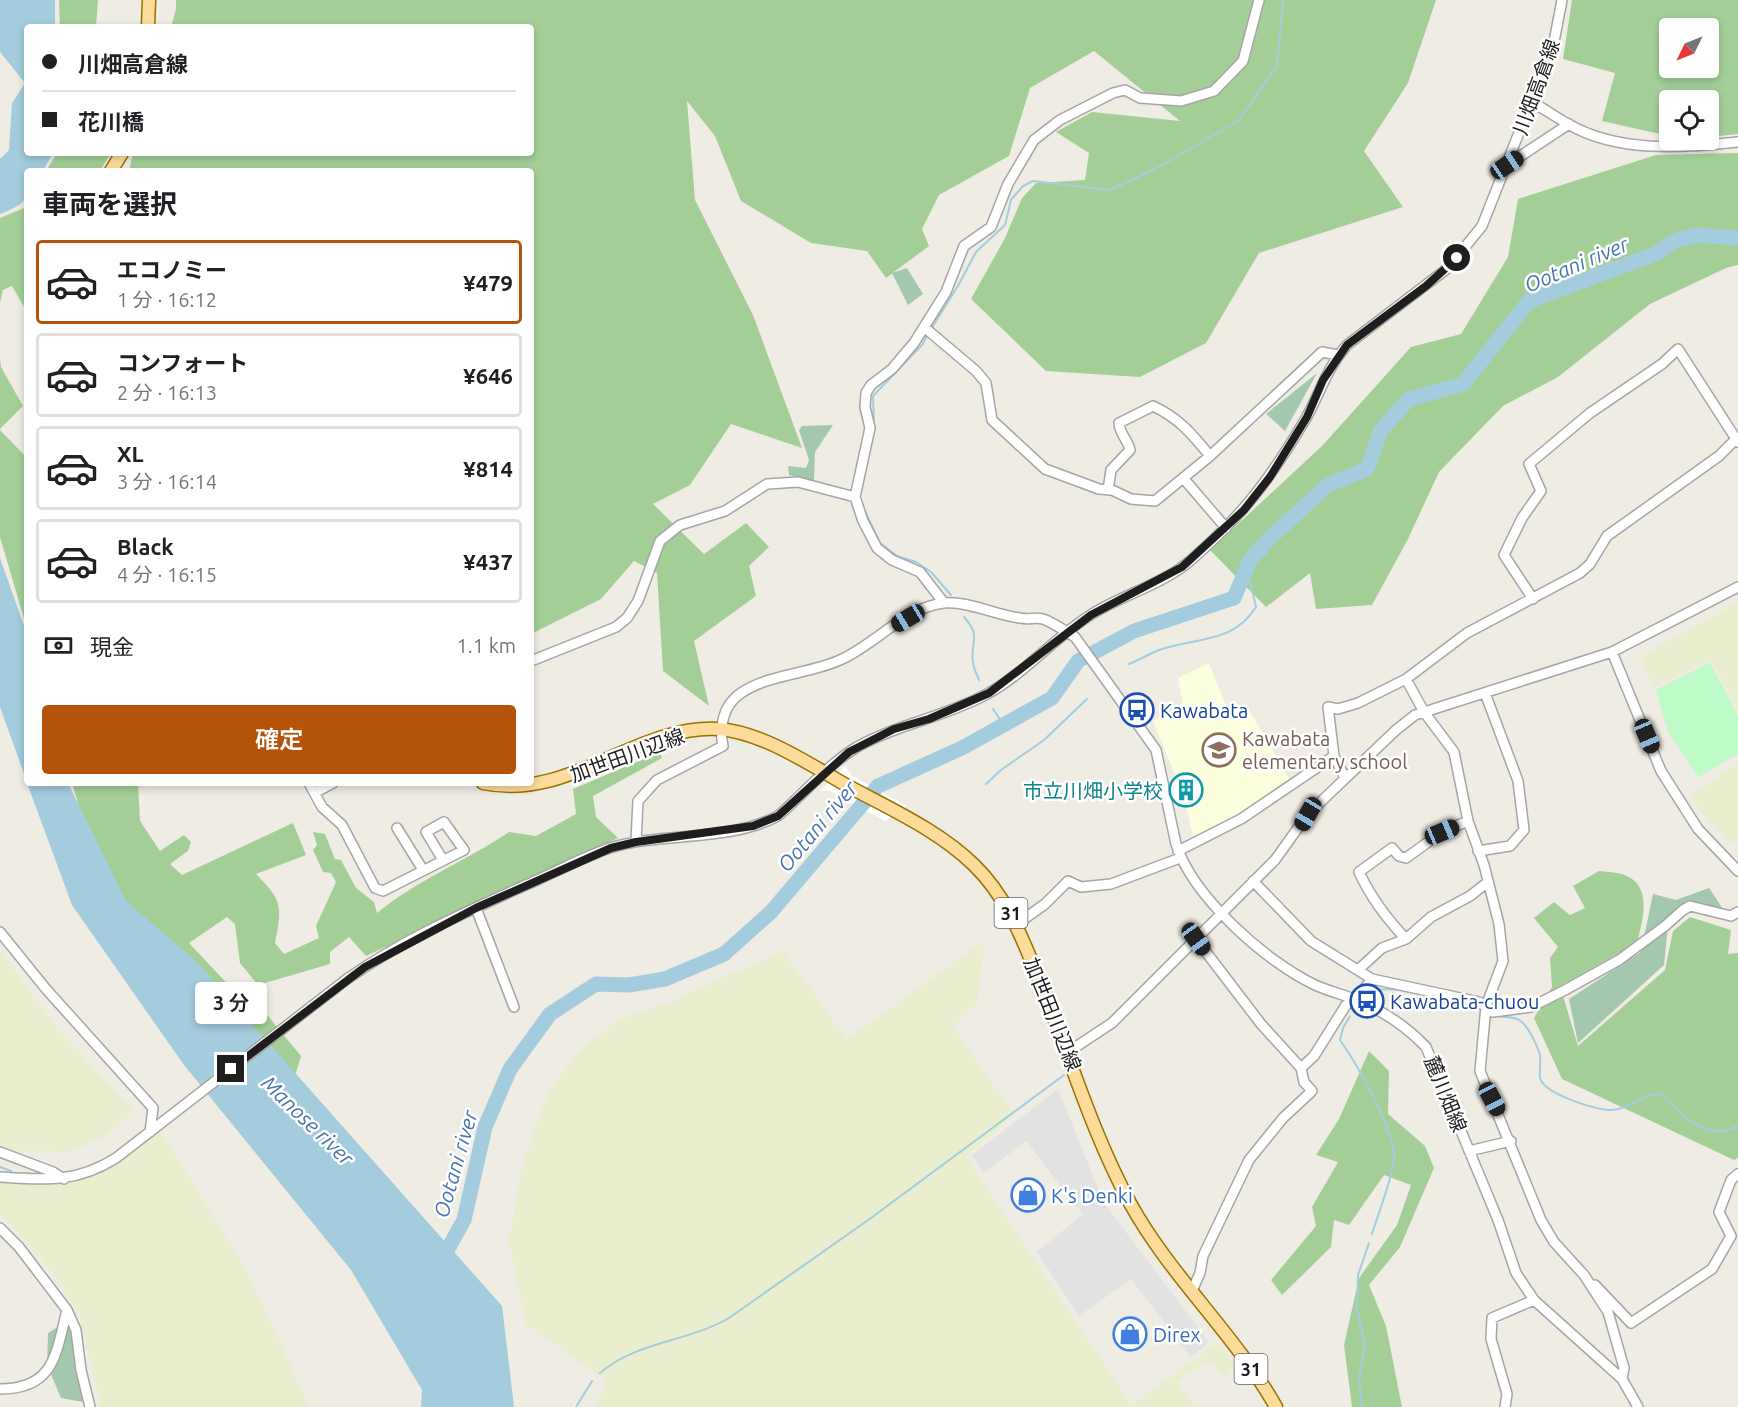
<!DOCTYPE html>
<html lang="ja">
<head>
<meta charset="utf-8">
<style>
  body { margin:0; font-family:Ubuntu,"Noto Sans JP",sans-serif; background:#f2f2f2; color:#202124; height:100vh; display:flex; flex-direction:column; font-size:22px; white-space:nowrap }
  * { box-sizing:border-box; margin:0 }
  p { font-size:20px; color:#757577 }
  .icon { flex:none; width:33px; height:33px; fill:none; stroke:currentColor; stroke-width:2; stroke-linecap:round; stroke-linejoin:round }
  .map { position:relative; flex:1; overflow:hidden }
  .sheet { position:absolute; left:24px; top:168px; width:510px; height:618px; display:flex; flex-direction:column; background:#fff; border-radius:6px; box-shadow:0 3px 9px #0003 }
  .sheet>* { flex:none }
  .hud { position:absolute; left:24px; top:24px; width:510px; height:132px; border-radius:6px; box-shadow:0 3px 9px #0003; display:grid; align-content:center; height:132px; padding:0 18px; background:#fff }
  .needle { width:39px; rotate:227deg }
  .buttons { position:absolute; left:1659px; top:18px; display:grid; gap:12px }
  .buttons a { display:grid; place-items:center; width:60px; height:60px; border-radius:6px; background:#fff; box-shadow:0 3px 9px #0003; font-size:30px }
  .end { position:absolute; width:27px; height:27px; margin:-14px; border:8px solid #1e1e1e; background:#fff; box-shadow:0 0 0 3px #fff }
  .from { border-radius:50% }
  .bubble { position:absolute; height:42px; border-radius:6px; background:#fff; box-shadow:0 3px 9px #0003; font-size:20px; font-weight:600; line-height:42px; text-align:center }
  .car { position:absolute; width:18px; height:36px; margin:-18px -9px; border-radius:8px; box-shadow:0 0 4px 2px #0007; background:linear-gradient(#222 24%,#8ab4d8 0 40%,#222 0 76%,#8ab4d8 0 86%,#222 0) }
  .hud b { display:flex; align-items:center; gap:21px; height:57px; font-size:22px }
  .hud b+b { border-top:2px solid #e0e0e0 }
  .hud i { width:15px; height:15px; background:#202124 }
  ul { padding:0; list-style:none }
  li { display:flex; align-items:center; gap:18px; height:84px; margin:0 12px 9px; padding:0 6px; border:3px solid #e0e0e0; border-radius:6px }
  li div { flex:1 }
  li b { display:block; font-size:22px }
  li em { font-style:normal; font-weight:600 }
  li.selected { border-color:#b45309 }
  li>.icon { width:54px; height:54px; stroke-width:1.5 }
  h2 { padding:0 18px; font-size:27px; line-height:72px }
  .pay { display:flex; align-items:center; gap:15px; height:66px; padding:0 18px; font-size:22px }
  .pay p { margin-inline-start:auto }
  .button { display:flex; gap:12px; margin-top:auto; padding:12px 18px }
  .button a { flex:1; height:69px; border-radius:6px; background:#b45309; color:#fff; font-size:24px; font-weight:600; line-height:69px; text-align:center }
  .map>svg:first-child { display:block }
  .education { fill:#fcffdd }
  .farmland { fill:#e9eece }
  .forest { fill:#a3cf97; fill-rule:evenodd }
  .cemetery { fill:#a4c8ad }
  .park { fill:#bffac9 }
  .parking { fill:#e2e2e2 }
  .water { fill:#a3ccde }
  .pier { fill:#fff }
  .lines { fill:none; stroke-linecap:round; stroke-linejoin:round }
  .stream { stroke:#a3ccde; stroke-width:2 }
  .river { stroke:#a3ccde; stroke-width:15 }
  .minor-casing { stroke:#a5a5a5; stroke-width:12 }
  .major-casing { stroke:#987200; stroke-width:15 }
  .minor { stroke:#fff; stroke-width:9 }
  .major { stroke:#fddb9a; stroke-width:12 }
  .route { stroke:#1e1e1e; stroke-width:8 }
  .labels { text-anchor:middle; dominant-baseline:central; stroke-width:5; stroke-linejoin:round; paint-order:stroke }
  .shield { fill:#fff; stroke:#626262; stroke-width:1.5 }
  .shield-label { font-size:18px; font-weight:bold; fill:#1e1e1e }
  .street-label { font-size:20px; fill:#1e1e1e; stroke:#fff }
  .transit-label { font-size:20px; fill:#164399; stroke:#fff; text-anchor:start }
  .education-label { font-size:20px; fill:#785e54; stroke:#fff; text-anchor:start }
  .culture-label { font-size:20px; fill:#0d838f; stroke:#fff; text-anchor:end }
  .shop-label { font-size:20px; fill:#366cbe; stroke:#fff; text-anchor:start }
  .water-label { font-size:21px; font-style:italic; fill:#4973af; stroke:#fff }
</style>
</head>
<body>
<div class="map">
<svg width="1738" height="1407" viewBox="0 0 1738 1407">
  <rect width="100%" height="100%" fill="#efece4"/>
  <path class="education" d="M1209,663L1226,706L1251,713L1289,779L1266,799L1194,839L1181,789L1153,721L1183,705L1178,678Z"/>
  <path class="farmland" d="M1738,602V710L1711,659L1654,687L1640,657Z
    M1738,763V837L1729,844L1690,797Z
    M985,941L977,1004L952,1026L1015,1115L966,1157L1132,1405L1219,1341L1235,1365L1225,1377L1206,1361L1177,1382L1195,1407H597L606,1380L526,1325L509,1241L522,1166L548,1093L579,1051L621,1019L667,1003L783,951L847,1039Z
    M0,951L58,1029L133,1111L104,1137L69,1152L0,1150Z
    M157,1126L245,1267L302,1390L307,1407H101L80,1317L53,1272L0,1214V1177L35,1184L100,1168Z"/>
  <path class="forest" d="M59,0H98L96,27H60Z
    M176,0H1436L1408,83L1364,151L1403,207L1259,253L1206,343L1140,377L1046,371L971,299L1005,238L1022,198L1036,183L1085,180L1089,153L1056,132L1092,112L1180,121L1094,51L1030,88L1009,156L939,195L922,229L929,246L886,278L867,251L811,243L741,201L715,136L687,101L695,200L753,315L802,448L731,424L690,485L653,504L704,554L746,523L769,547L749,566L756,596L694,641L709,706L663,671L657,573L634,561L601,599L531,634V171H129L133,153H531V27H171L176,9Z
    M1572,0H1738V134L1709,137L1708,100H1670L1669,136L1602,121L1615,73L1563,59ZM1670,28H1708V68H1670Z
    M57,153H111L100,171H46Z
    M1738,153V265L1726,268L1650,304L1558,377L1503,406L1439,472L1408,539L1372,605L1316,609L1310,573L1266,607L1210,550L1322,446L1411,347L1461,334L1508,257L1518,199L1656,155Z
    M27,203V312L12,286L3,290L0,303V218L24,208Z
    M0,358L1,367L23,406L0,429Z
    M0,430L26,457L27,465V629L0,537Z
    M660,752L662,758L593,796L596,817L618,838L366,956L349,937L330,952V964L258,985L240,963L235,924L227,917L189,943L253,1011L268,1016L301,1056L290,1092L108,905L72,783H138L140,821L160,851L184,835L191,842L188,851L170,864L182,875L293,823L306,855L256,874C283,901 282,907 275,943L284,954L319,938L316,926L336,882L331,873L323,872L313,850L317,845L313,832L325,834L335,859L341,860L356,888L374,902L377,913C417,880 466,861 509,832L536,836L576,814L573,789Z
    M1599,871C1607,872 1620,872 1627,876C1653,888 1642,922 1637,943L1560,986L1578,1046L1665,970L1673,931L1690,917L1731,930L1728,954L1738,953V1158L1734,1160L1562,1079L1534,1018L1552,987L1550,958L1558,947L1534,918L1554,902L1570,915L1585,908L1573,886Z
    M1369,1051L1389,1071L1388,1114L1425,1146L1434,1168L1400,1247L1369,1285L1386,1326L1402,1407H1352L1344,1345L1359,1278L1397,1225L1411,1185L1384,1175L1349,1225L1334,1220L1331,1247L1282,1295L1271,1280L1316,1226L1312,1207L1338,1162L1316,1155L1339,1119Z"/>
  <path class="cemetery" d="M907,268L923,294L908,305L892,273Z
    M1317,373L1285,431L1266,414Z
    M833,425L815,452L814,481L789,475L788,466L806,468L809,460L799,430L802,426Z
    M1709,888L1723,909L1686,901L1669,915L1664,965L1578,1043L1569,999L1641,952L1653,894L1676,900Z
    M69,1320L73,1328L74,1352L83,1402L61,1398L47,1365L48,1333Z"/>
  <path class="park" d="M1710,662L1738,716V754L1698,777L1668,732L1656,690Z"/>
  <path class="parking" d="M1058,1089L1104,1203L1209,1342L1191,1357L1131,1279L1079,1316L1037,1252L1083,1214L1026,1141L984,1173L972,1155Z"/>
  <path class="water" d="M0,0H55V27H27V153H53L43,171H27C27,202 29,202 0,214V159L9,150L12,103L25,83L0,52Z
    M0,558L27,634V782L0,707Z
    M27,783H68L126,901L196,961L502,1306L514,1407H421L422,1390L351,1270L184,1065L72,905Z"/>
  <path class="pier" d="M845,766L851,775L907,806L885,821L830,791H820Z"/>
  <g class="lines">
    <path class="stream" d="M931,329L958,286L976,252L1005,225L1011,200L1023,186L1033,181L1110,190L1157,168L1238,121L1277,66L1283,0
      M874,426L873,396L922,345L928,334
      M865,470L873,432
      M863,507L880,543L897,556L916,562L931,572L951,595
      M964,617C982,637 970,640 973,662C973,668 977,674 979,680
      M1129,664C1139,660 1149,654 1159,650C1196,637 1233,644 1256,607L1247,568
      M993,709L1004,725
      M986,784L1001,770L1044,740L1087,699
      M1367,994C1387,981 1430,998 1453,1001
      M1492,1015C1500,1018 1511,1015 1519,1020C1528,1025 1537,1045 1540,1055C1541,1063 1539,1071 1540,1078C1544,1094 1594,1109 1609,1110C1628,1111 1642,1093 1661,1094C1682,1115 1706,1143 1738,1126
      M1350,1016L1343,1028L1340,1040C1357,1064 1395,1130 1394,1158C1393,1177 1378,1214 1372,1234
      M0,1167L11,1171
      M600,1373C637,1341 688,1342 729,1318L871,1218L1064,1075
      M576,1407L592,1381
      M1362,1407L1359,1380L1365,1345L1357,1309L1358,1275L1369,1243"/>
    <path class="river" d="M440,1263L464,1220L485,1127L510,1069L550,1014L596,984L629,985L665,979L724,954L771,912L878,786L962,748L1052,698L1078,661L1134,631L1234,598L1250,560L1270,538L1328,485L1367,469L1381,430L1409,399L1463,384L1529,301L1655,254L1677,240L1696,235L1738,238"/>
    <g class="minor-casing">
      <path id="minor" d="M1532,102C1544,109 1556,117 1568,124C1618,153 1683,148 1738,142
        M1507,165L1569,124
        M924,327L976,371L986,383L992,420L1045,469L1099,489L1112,490L1131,499L1155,501L1210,456L1322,352L1338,355
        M1184,479L1226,528
        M1108,490L1111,470L1130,450C1128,440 1119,433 1119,423L1153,406C1179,418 1193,435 1210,456
        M1533,599L1504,555L1522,518L1541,491L1529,464L1590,413L1662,364L1678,349L1738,442
        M944,603L920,572L892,560L877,548L863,521L855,497L870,428L865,407L866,393L871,385L892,369L914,343L946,292L964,246L991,227L1008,184L1034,140L1060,120L1113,93L1125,90L1140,98L1181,101L1214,91L1243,61L1259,0
        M1612,652L1661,771L1698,829L1738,871
        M531,661L616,627L627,618L638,601L660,541L680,525L725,511L767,484L798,482L855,497
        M1406,679L1424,712L1454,752L1468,821L1484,865L1499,924L1503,961L1486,1006L1480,1071L1541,1220L1554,1242L1584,1275L1608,1312L1624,1368L1622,1379
        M1345,778L1334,756L1328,707L1338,709L1358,703L1406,679L1467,633L1580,573L1590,564L1607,536L1719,456L1736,439
        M309,783L322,807L342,825L375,888L383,891L464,850L444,822L426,832L443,860
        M316,792L333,783
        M397,828L423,870
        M636,841L638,801L657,780L723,746C719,727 723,705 741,693C769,674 809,674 840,660C875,645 905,607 944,603C969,601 995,615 1020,618C1028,620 1036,617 1043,619C1054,623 1065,631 1075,637L1156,750L1176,844C1193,897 1266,962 1315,985C1328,991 1342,994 1354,999C1382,1010 1406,1026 1426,1047L1498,1220L1516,1273L1534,1300L1622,1379L1638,1407
        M1178,851L1241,819L1334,756
        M1478,851L1510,846L1524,830L1518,781L1485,693
        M1253,881L1311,941L1372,979L1479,1002L1493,1012L1531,1007L1565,990L1619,960L1665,926L1683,910L1690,906L1731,916L1738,912
        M476,908L514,1007
        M1017,924L1045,904L1068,881L1081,887L1111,884L1180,858
        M0,932L46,989L153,1108L150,1132
        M1196,939L1261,1024L1301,1068
        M1406,939C1386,918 1371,898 1359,872L1392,848L1399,856L1406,858L1442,832L1468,821
        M1359,969L1382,948L1406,939L1431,917L1470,896L1488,882
        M1068,1052L1112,1023L1275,860L1308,814L1396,730L1415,715L1612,652L1738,587
        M1469,1151L1511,1141
        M0,1152L53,1172L64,1179
        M0,1177C45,1180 77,1183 116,1158L347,979C405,938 472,909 537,880C562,869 587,855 613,847C666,832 728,842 778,816C804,794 827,765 857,747C898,724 945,717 987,694C1024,674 1055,637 1092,614C1124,594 1162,585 1191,560C1243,515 1270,479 1305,420C1320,394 1326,369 1347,345L1448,268L1482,226L1553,47L1562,0
        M0,1228L19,1247L67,1310L76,1330L81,1370L90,1407
        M1595,1285L1631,1323L1712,1269L1731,1236L1719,1212L1731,1180L1738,1174
        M1192,1291L1200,1273L1203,1256L1249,1160L1283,1118L1312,1091L1304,1082L1301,1068L1314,1056L1346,1005L1356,999L1372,979
        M0,1389C55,1389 56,1353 67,1310
        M1505,1407L1507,1394L1491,1339L1492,1318L1534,1300"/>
    </g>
    <g class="major-casing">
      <path id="major" d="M148,27L149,0
        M111,171L122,153
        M483,783C571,801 634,725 718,729C762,732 809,764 846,785C890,809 938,830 974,865C1009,899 1024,943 1042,987C1070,1058 1093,1135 1130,1203C1170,1276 1235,1334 1276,1407"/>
    </g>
    <use href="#minor" class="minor"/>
    <use href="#major" class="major"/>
  </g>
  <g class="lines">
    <path class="route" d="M231,1069L365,967L476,908L611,848L636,842L753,826L778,816L849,752L894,729L929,719L989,693L1091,615L1182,567L1244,510L1270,477L1307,417L1323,380L1347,345L1426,286L1457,258"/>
  </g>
  <defs>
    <g id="bus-ring" transform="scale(1.725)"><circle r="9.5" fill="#fff" stroke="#1a4fb4" stroke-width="1.5"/><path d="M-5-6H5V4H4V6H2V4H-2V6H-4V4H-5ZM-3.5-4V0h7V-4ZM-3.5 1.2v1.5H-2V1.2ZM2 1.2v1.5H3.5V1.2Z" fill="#1a4fb4"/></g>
    <g id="school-ring" transform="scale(1.725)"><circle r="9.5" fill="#fff" stroke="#8d6e63" stroke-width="1.5"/><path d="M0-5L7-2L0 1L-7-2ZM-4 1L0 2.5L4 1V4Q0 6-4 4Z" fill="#8d6e63"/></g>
    <g id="building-ring" transform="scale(1.725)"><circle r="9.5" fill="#fff" stroke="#0f9aa8" stroke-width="1.5"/><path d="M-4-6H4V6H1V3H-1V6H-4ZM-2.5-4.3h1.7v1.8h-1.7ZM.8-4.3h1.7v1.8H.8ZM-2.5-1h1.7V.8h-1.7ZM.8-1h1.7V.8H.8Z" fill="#0f9aa8"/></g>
    <g id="shop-ring" transform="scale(1.725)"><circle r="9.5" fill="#fff" stroke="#3f7fe0" stroke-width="1.5"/><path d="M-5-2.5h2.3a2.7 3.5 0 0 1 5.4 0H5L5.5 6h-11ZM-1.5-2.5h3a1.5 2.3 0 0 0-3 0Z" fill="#3f7fe0"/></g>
  </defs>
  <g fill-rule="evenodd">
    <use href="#bus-ring" x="1137" y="710"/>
    <use href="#school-ring" x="1219" y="750"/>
    <use href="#building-ring" x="1186" y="790"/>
    <use href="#bus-ring" x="1367" y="1001"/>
    <use href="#shop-ring" x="1028" y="1195"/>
    <use href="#shop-ring" x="1130" y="1334"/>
  </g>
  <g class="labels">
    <g class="shield">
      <rect x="994.5" y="898" width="33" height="30" rx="4.5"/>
      <rect x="1234.5" y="1354" width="33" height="30" rx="4.5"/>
    </g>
    <g class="shield-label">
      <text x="1011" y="913">31</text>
      <text x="1251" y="1369">31</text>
    </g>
    <g class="street-label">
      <text transform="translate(1536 87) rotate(-70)">川畑高倉線</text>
      <text transform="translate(627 755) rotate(-20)">加世田川辺線</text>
      <text transform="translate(1053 1014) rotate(68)">加世田川辺線</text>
      <text transform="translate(1446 1094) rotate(68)">麓川畑線</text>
    </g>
    <g class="transit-label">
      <text x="1160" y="710">Kawabata</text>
      <text x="1390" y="1001">Kawabata-chuou</text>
    </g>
    <g class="education-label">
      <text x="1242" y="738">Kawabata<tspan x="1242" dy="23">elementary school</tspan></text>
    </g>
    <g class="culture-label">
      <text x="1163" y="790">市立川畑小学校</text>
    </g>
    <g class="shop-label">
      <text x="1051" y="1195">K's Denki</text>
      <text x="1153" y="1334">Direx</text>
    </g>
    <g class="water-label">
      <text transform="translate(1576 264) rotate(-23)">Ootani river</text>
      <text transform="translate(817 826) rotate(-50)">Ootani river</text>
      <text transform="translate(308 1120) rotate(44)">Manose river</text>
      <text transform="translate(455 1164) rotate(-74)">Ootani river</text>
    </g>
  </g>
</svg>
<div class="buttons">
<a><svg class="needle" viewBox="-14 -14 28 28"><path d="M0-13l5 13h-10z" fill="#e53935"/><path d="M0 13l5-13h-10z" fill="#757577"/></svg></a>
<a><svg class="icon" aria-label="locate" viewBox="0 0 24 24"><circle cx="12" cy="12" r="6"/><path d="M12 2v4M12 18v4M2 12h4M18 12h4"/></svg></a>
</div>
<i class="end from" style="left:1457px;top:258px"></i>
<i class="end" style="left:231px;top:1069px"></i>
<div class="bubble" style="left:195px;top:982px;width:72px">3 分</div>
<i class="car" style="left:1507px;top:165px;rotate:56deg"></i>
<i class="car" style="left:908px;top:618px;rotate:239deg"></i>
<i class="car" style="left:1647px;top:736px;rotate:157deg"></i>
<i class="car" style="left:1308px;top:814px;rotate:210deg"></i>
<i class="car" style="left:1442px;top:832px;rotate:67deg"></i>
<i class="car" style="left:1196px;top:939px;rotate:144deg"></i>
<i class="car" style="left:1492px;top:1099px;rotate:152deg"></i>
<div class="hud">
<b><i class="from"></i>川畑高倉線</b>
<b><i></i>花川橋</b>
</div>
<section class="sheet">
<h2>車両を選択</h2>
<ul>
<li class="selected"><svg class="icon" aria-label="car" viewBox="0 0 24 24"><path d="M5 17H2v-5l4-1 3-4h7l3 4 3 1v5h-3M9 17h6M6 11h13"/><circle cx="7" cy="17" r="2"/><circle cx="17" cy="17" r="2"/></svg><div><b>エコノミー</b><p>1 分 · 16:12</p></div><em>¥479</em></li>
<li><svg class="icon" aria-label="car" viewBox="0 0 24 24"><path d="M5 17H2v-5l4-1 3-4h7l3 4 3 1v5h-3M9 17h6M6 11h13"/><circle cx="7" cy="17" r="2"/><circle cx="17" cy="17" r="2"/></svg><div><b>コンフォート</b><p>2 分 · 16:13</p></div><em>¥646</em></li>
<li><svg class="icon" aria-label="car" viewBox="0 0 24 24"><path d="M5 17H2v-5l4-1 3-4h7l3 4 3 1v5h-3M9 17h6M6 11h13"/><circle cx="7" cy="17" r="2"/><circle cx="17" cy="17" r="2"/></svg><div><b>XL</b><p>3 分 · 16:14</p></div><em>¥814</em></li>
<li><svg class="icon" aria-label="car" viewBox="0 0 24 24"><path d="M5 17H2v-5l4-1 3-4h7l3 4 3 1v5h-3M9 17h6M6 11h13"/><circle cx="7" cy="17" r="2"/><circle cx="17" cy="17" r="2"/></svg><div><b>Black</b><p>4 分 · 16:15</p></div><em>¥437</em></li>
</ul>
<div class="pay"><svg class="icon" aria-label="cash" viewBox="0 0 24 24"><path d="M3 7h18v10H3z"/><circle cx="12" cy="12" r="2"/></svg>現金<p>1.1 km</p></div>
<div class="button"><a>確定</a></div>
</section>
</div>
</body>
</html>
